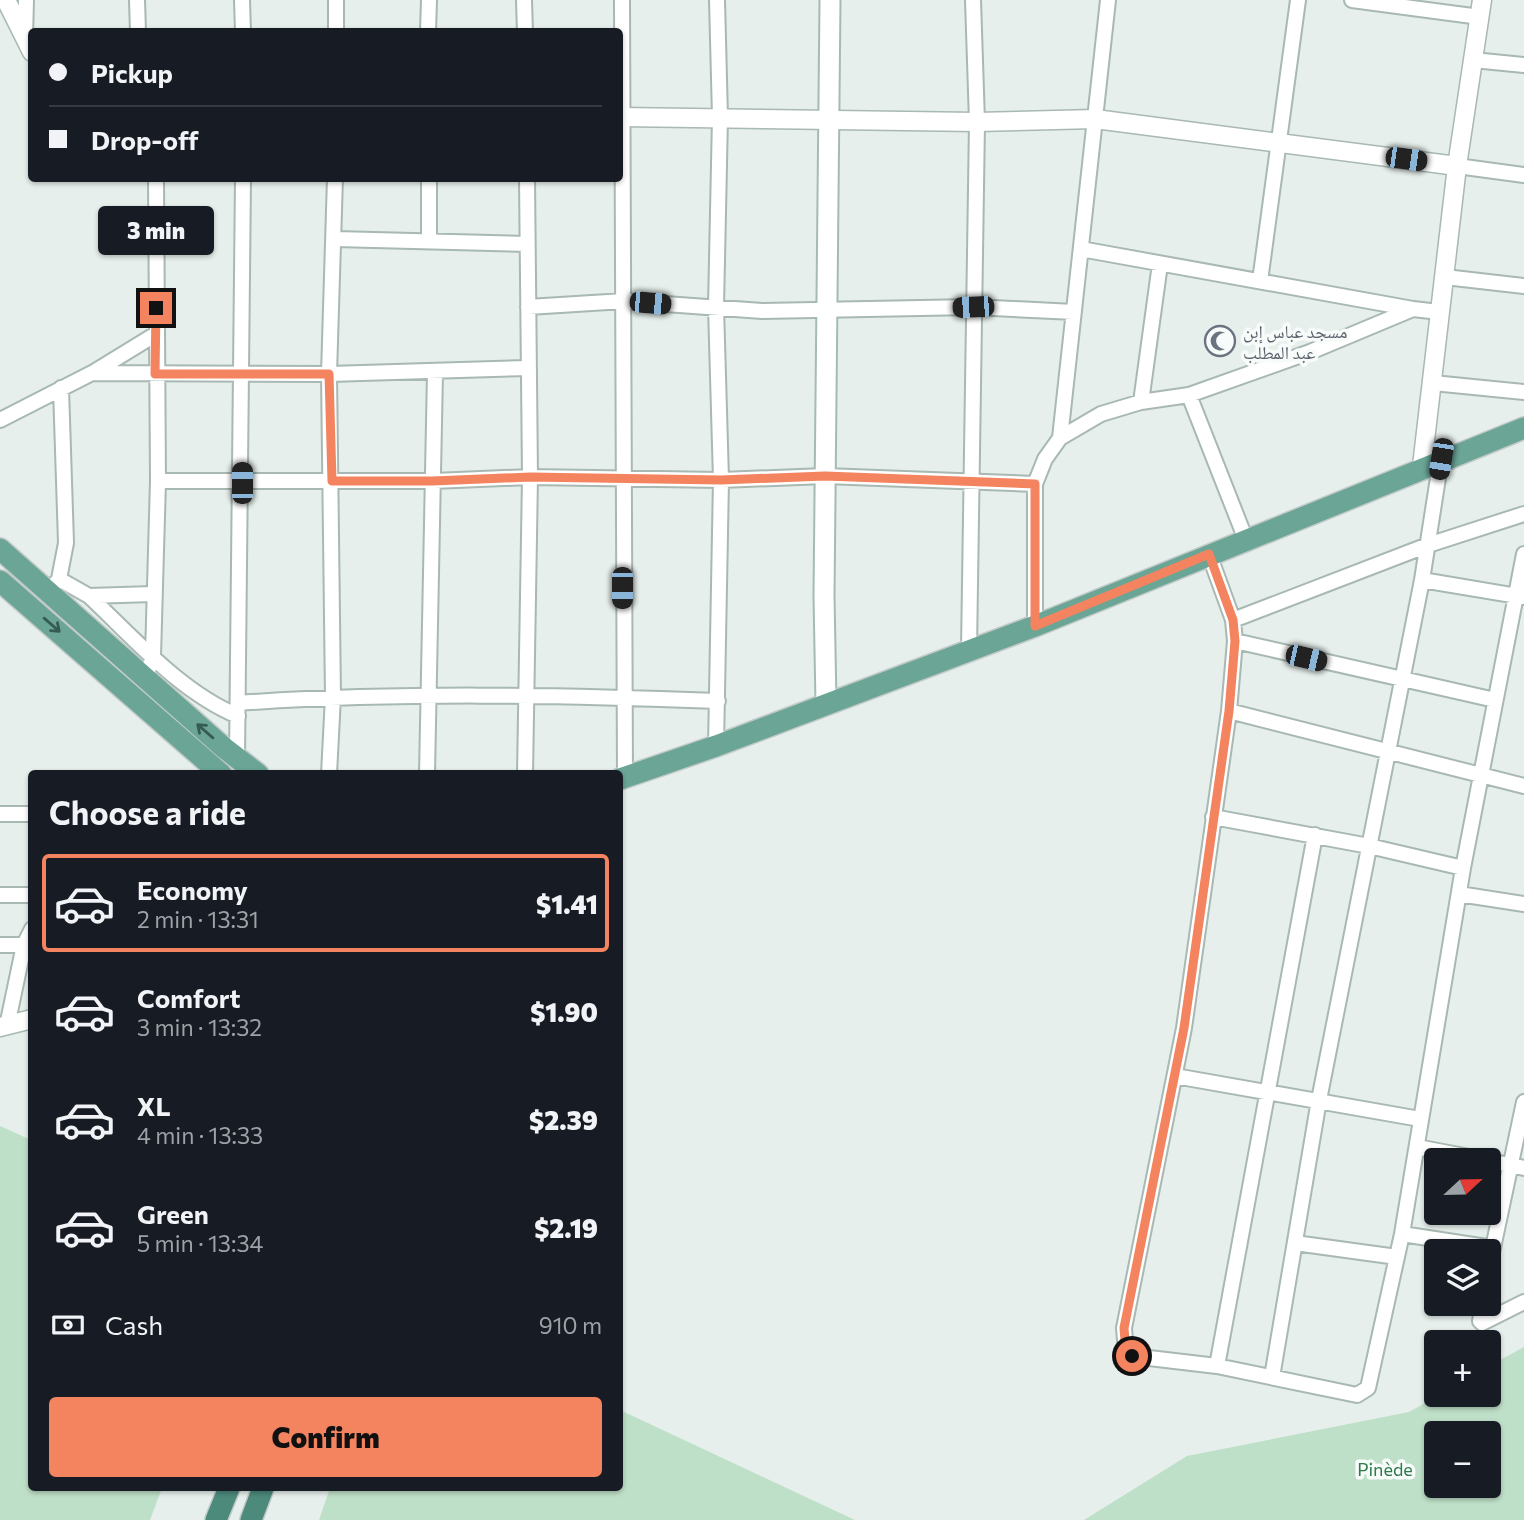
<!DOCTYPE html>
<html lang="en">
<head>
<meta charset="utf-8">
<style>
  body { margin:0; font-family:Commissioner,"Noto Naskh Arabic",sans-serif; background:#20242c; color:#f1f3f6; height:100vh; display:flex; flex-direction:column; font-size:26px; white-space:nowrap }
  * { box-sizing:border-box; margin:0 }
  p { font-size:23px; color:#9ea1a6 }
  .icon { flex:none; width:38px; height:38px; fill:none; stroke:currentColor; stroke-width:2; stroke-linecap:round; stroke-linejoin:round }
  .map { position:relative; flex:1; overflow:hidden }
  .side { position:absolute; left:28px; top:770px; width:595px; height:721px; display:flex; flex-direction:column; background:#171b24; border-radius:7px; box-shadow:0 2px 5px #0004 }
  .side>* { flex:none }
  .banner { position:absolute; left:28px; top:28px; width:595px; height:154px; border-radius:7px; box-shadow:0 2px 5px #0004; display:grid; align-content:center; height:154px; padding:0 21px; background:#171b24 }
  .needle { width:46px; rotate:68deg }
  .controls { position:absolute; left:1424px; top:1148px; display:grid; gap:14px }
  .controls a { display:grid; place-items:center; width:77px; height:77px; border-radius:7px; background:#171b24; box-shadow:0 2px 5px #0004; font-size:35px }
  .end { position:absolute; width:32px; height:32px; margin:-16px; border:9px solid #f4845f; background:#111; box-shadow:0 0 0 4px #111 }
  .from { border-radius:50% }
  .bubble { position:absolute; height:49px; border-radius:7px; background:#171b24; box-shadow:0 2px 5px #0004; font-size:23px; font-weight:800; line-height:49px; text-align:center }
  .car { position:absolute; width:21px; height:42px; margin:-21px -10px; border-radius:9px; box-shadow:0 0 5px 2px #0007; background:linear-gradient(#222 24%,#8ab4d8 0 40%,#222 0 76%,#8ab4d8 0 86%,#222 0) }
  .banner b { display:flex; align-items:center; gap:24px; height:66px; font-size:26px }
  .banner b+b { border-top:2px solid #363941 }
  .banner i { width:18px; height:18px; background:#f1f3f6 }
  ul { padding:0; list-style:none }
  li { display:flex; align-items:center; gap:21px; height:98px; margin:0 14px 10px; padding:0 7px; border:4px solid transparent; border-radius:7px }
  li div { flex:1 }
  li b { display:block; font-size:26px }
  li em { font-style:normal; font-weight:800 }
  li.active { border-color:#f4845f }
  li>.icon { width:63px; height:63px; stroke-width:1.5 }
  h2 { padding:0 21px; font-size:32px; line-height:84px }
  .pay { display:flex; align-items:center; gap:18px; height:77px; padding:0 21px; font-size:26px }
  .pay p { margin-inline-start:auto }
  .action { display:flex; gap:14px; margin-top:auto; padding:14px 21px }
  .action a { flex:1; height:80px; border-radius:7px; background:#f4845f; color:#111; font-size:28px; font-weight:800; line-height:80px; text-align:center }
  .map>svg:first-child { display:block }
  .green { fill:#bfe0c8; fill-rule:evenodd }
  .lines { fill:none; stroke-linecap:round; stroke-linejoin:round }
  .minor-casing { stroke:#a8b8b2; stroke-width:18 }
  .tertiary-casing { stroke:#a8b8b2; stroke-width:21 }
  .secondary-casing { stroke:#a4bbb3; stroke-width:23 }
  .primary-casing { stroke:#c2cac8; stroke-width:24 }
  .trunk-casing { stroke:#c2cac8; stroke-width:24 }
  .minor { stroke:#fff; stroke-width:14 }
  .tertiary { stroke:#fff; stroke-width:18 }
  .secondary { stroke:#fff; stroke-width:19 }
  .primary { stroke:#6aa596; stroke-width:21 }
  .trunk { stroke:#4c8a7c; stroke-width:21 }
  .oneway { stroke:#365b51 }
  .route { stroke:#f4845f; stroke-width:9 }
  .labels { text-anchor:middle; dominant-baseline:central; stroke-width:7; stroke-linejoin:round; paint-order:stroke }
  .worship-label { font-size:18px; fill:#5b616d; stroke:#f7fbf9; text-anchor:start }
  .park-label { font-size:18px; fill:#2d7a4b; stroke:#f7fbf9 }
</style>
</head>
<body>
<div class="map">
<svg width="1524" height="1520" viewBox="0 0 1524 1520">
  <rect width="100%" height="100%" fill="#e6efeb"/>
  <path class="green" d="M0,1126L31,1140L32,1488H162L150,1520H0Z
    M1524,1347V1520H1084L1187,1456L1409,1412L1439,1395H1489V1366ZM1437,1433H1489V1486H1437Z
    M620,1410L855,1520H319L330,1488H620Z"/>
  <g class="lines">
    <g class="minor-casing">
      <path id="minor" d="M137,0L138,32
        M242,0L243,32
        M524,0L525,32
        M622,0L625,777
        M1352,0L1480,17
        M336,32V0
        M428,32L429,0
        M25,37L26,0
        M1473,60L1524,65
        M1457,166L1524,175
        M429,178V240
        M335,239L527,244
        M1081,249L1413,309
        M1445,277L1524,286
        M1260,281L1298,0
        M528,307L624,301L762,311L973,307L1074,312
        M94,372L156,334
        M1433,383L1524,392
        M1189,395L1246,540
        M1141,402L1160,264
        M0,420L92,373L329,374L528,368
        M1060,438L1108,0
        M158,481H433L530,477L721,480L825,476L1035,484L1045,459L1060,438L1101,414L1141,402L1189,395L1310,352L1413,309L1439,312
        M1209,554L1233,620L1235,641L1229,711L1184,1028L1124,1328L1126,1352L1132,1356L1217,1366L1357,1395L1368,1388L1402,1234L1463,868L1524,554
        M59,579L89,596L153,594
        M1422,580L1524,597
        M48,593L59,579L66,543L61,388
        M89,596C134,638 180,692 238,716
        M1233,620L1428,545L1524,514
        M1035,626V484
        M1235,641L1495,700
        M969,650L977,122L973,0
        M145,679L153,656L158,481L156,178
        M238,703C398,692 558,695 718,701
        M1229,711L1524,786
        M716,746L721,480L716,307L720,117L717,0
        M237,758L243,178
        M329,774L333,697L329,374L335,178
        M427,774L435,373
        M525,774L530,477L527,178
        M0,814H32
        M1213,817L1369,846L1463,868
        M1459,894L1524,904
        M0,895H32
        M0,945H24
        M7,1026L24,945L32,929
        M1175,1076L1420,1119
        M1417,1147L1485,1160
        M1489,1161L1524,1168
        M1402,1234L1493,1248L1524,1102
        M1295,1243L1397,1257
        M1489,1267L1493,1248
        M1483,1304L1480,1321L1482,1323L1524,1302
        M1217,1366L1315,835
        M1272,1377L1319,1100L1422,580L1441,459"/>
    </g>
    <g class="tertiary-casing">
      <path id="tertiary" d="M6,0L32,52
        M620,117L977,122L1095,119L1457,166
        M1422,466L1457,166L1482,0
        M0,1027L32,1019"/>
    </g>
    <g class="secondary-casing">
      <path id="secondary" d="M826,704L824,596L830,0"/>
    </g>
    <g class="primary-casing">
      <path id="primary" d="M0,549L223,747L258,774
        M0,581L221,774
        M620,779L716,746L1035,626L1524,428"/>
    </g>
    <g class="trunk-casing">
      <path id="trunk" d="M216,1520L229,1488
        M251,1520L263,1488"/>
    </g>
    <use href="#minor" class="minor"/>
    <use href="#tertiary" class="tertiary"/>
    <use href="#secondary" class="secondary"/>
    <use href="#primary" class="primary"/>
    <use href="#trunk" class="trunk"/>
  </g>
  <defs><path id="oneway-shaft" d="M-6 0H5M1.5-3L5.5 0L1.5 3" fill="none" stroke-width="1.6" stroke-linecap="round" stroke-linejoin="round" transform="scale(1.75)"/></defs>
  <g class="oneway">
    <use href="#oneway-shaft" transform="translate(52 625) rotate(41)"/>
    <use href="#oneway-shaft" transform="translate(205 731) rotate(-139)"/>
  </g>
  <g class="lines">
    <path class="route" d="M156,308L155,374H329L332,481H433L530,477L721,480L825,476L1035,484V626L1209,554L1233,620L1235,641L1229,711L1184,1028L1124,1328L1126,1352L1132,1356"/>
  </g>
  <defs>
    <g id="mosque-ring" transform="scale(1.575)"><circle r="9.5" fill="#f7fbf9" stroke="#6b7280" stroke-width="1.5"/><path d="M3.5-4.9A6 6 0 1 0 3.5 4.9A5 5 0 1 1 3.5-4.9Z" fill="#6b7280"/></g>
  </defs>
  <g fill-rule="evenodd">
    <use href="#mosque-ring" x="1220" y="341"/>
  </g>
  <g class="labels">
    <g class="worship-label">
      <text x="1243" y="331">مسجد عباس إبن<tspan x="1243" dy="21">عبد المطلب</tspan></text>
    </g>
    <g class="park-label">
      <text x="1385" y="1469">Pinède</text>
    </g>
  </g>
</svg>
<div class="controls">
<a><svg class="needle" viewBox="-14 -14 28 28"><path d="M0-13l5 13h-10z" fill="#e53935"/><path d="M0 13l5-13h-10z" fill="#9ea1a6"/></svg></a>
<a><svg class="icon" aria-label="layers" viewBox="0 0 24 24"><path d="M12 4l9 5-9 5-9-5zM3 14l9 5 9-5"/></svg></a>
<a>+</a>
<a>−</a>
</div>
<i class="end from" style="left:1132px;top:1356px"></i>
<i class="end" style="left:156px;top:308px"></i>
<div class="bubble" style="left:98px;top:206px;width:116px">3 min</div>
<i class="car" style="left:1406px;top:159px;rotate:98deg"></i>
<i class="car" style="left:650px;top:303px;rotate:95deg"></i>
<i class="car" style="left:973px;top:307px;rotate:268deg"></i>
<i class="car" style="left:1441px;top:459px;rotate:189deg"></i>
<i class="car" style="left:242px;top:483px;rotate:0deg"></i>
<i class="car" style="left:622px;top:588px;rotate:180deg"></i>
<i class="car" style="left:1306px;top:658px;rotate:103deg"></i>
<div class="banner">
<b><i class="from"></i>Pickup</b>
<b><i></i>Drop-off</b>
</div>
<section class="side">
<h2>Choose a ride</h2>
<ul>
<li class="active"><svg class="icon" aria-label="car" viewBox="0 0 24 24"><path d="M5 17H2v-5l4-1 3-4h7l3 4 3 1v5h-3M9 17h6M6 11h13"/><circle cx="7" cy="17" r="2"/><circle cx="17" cy="17" r="2"/></svg><div><b>Economy</b><p>2 min · 13:31</p></div><em>$1.41</em></li>
<li><svg class="icon" aria-label="car" viewBox="0 0 24 24"><path d="M5 17H2v-5l4-1 3-4h7l3 4 3 1v5h-3M9 17h6M6 11h13"/><circle cx="7" cy="17" r="2"/><circle cx="17" cy="17" r="2"/></svg><div><b>Comfort</b><p>3 min · 13:32</p></div><em>$1.90</em></li>
<li><svg class="icon" aria-label="car" viewBox="0 0 24 24"><path d="M5 17H2v-5l4-1 3-4h7l3 4 3 1v5h-3M9 17h6M6 11h13"/><circle cx="7" cy="17" r="2"/><circle cx="17" cy="17" r="2"/></svg><div><b>XL</b><p>4 min · 13:33</p></div><em>$2.39</em></li>
<li><svg class="icon" aria-label="car" viewBox="0 0 24 24"><path d="M5 17H2v-5l4-1 3-4h7l3 4 3 1v5h-3M9 17h6M6 11h13"/><circle cx="7" cy="17" r="2"/><circle cx="17" cy="17" r="2"/></svg><div><b>Green</b><p>5 min · 13:34</p></div><em>$2.19</em></li>
</ul>
<div class="pay"><svg class="icon" aria-label="cash" viewBox="0 0 24 24"><path d="M3 7h18v10H3z"/><circle cx="12" cy="12" r="2"/></svg>Cash<p>910 m</p></div>
<div class="action"><a>Confirm</a></div>
</section>
</div>
</body>
</html>
